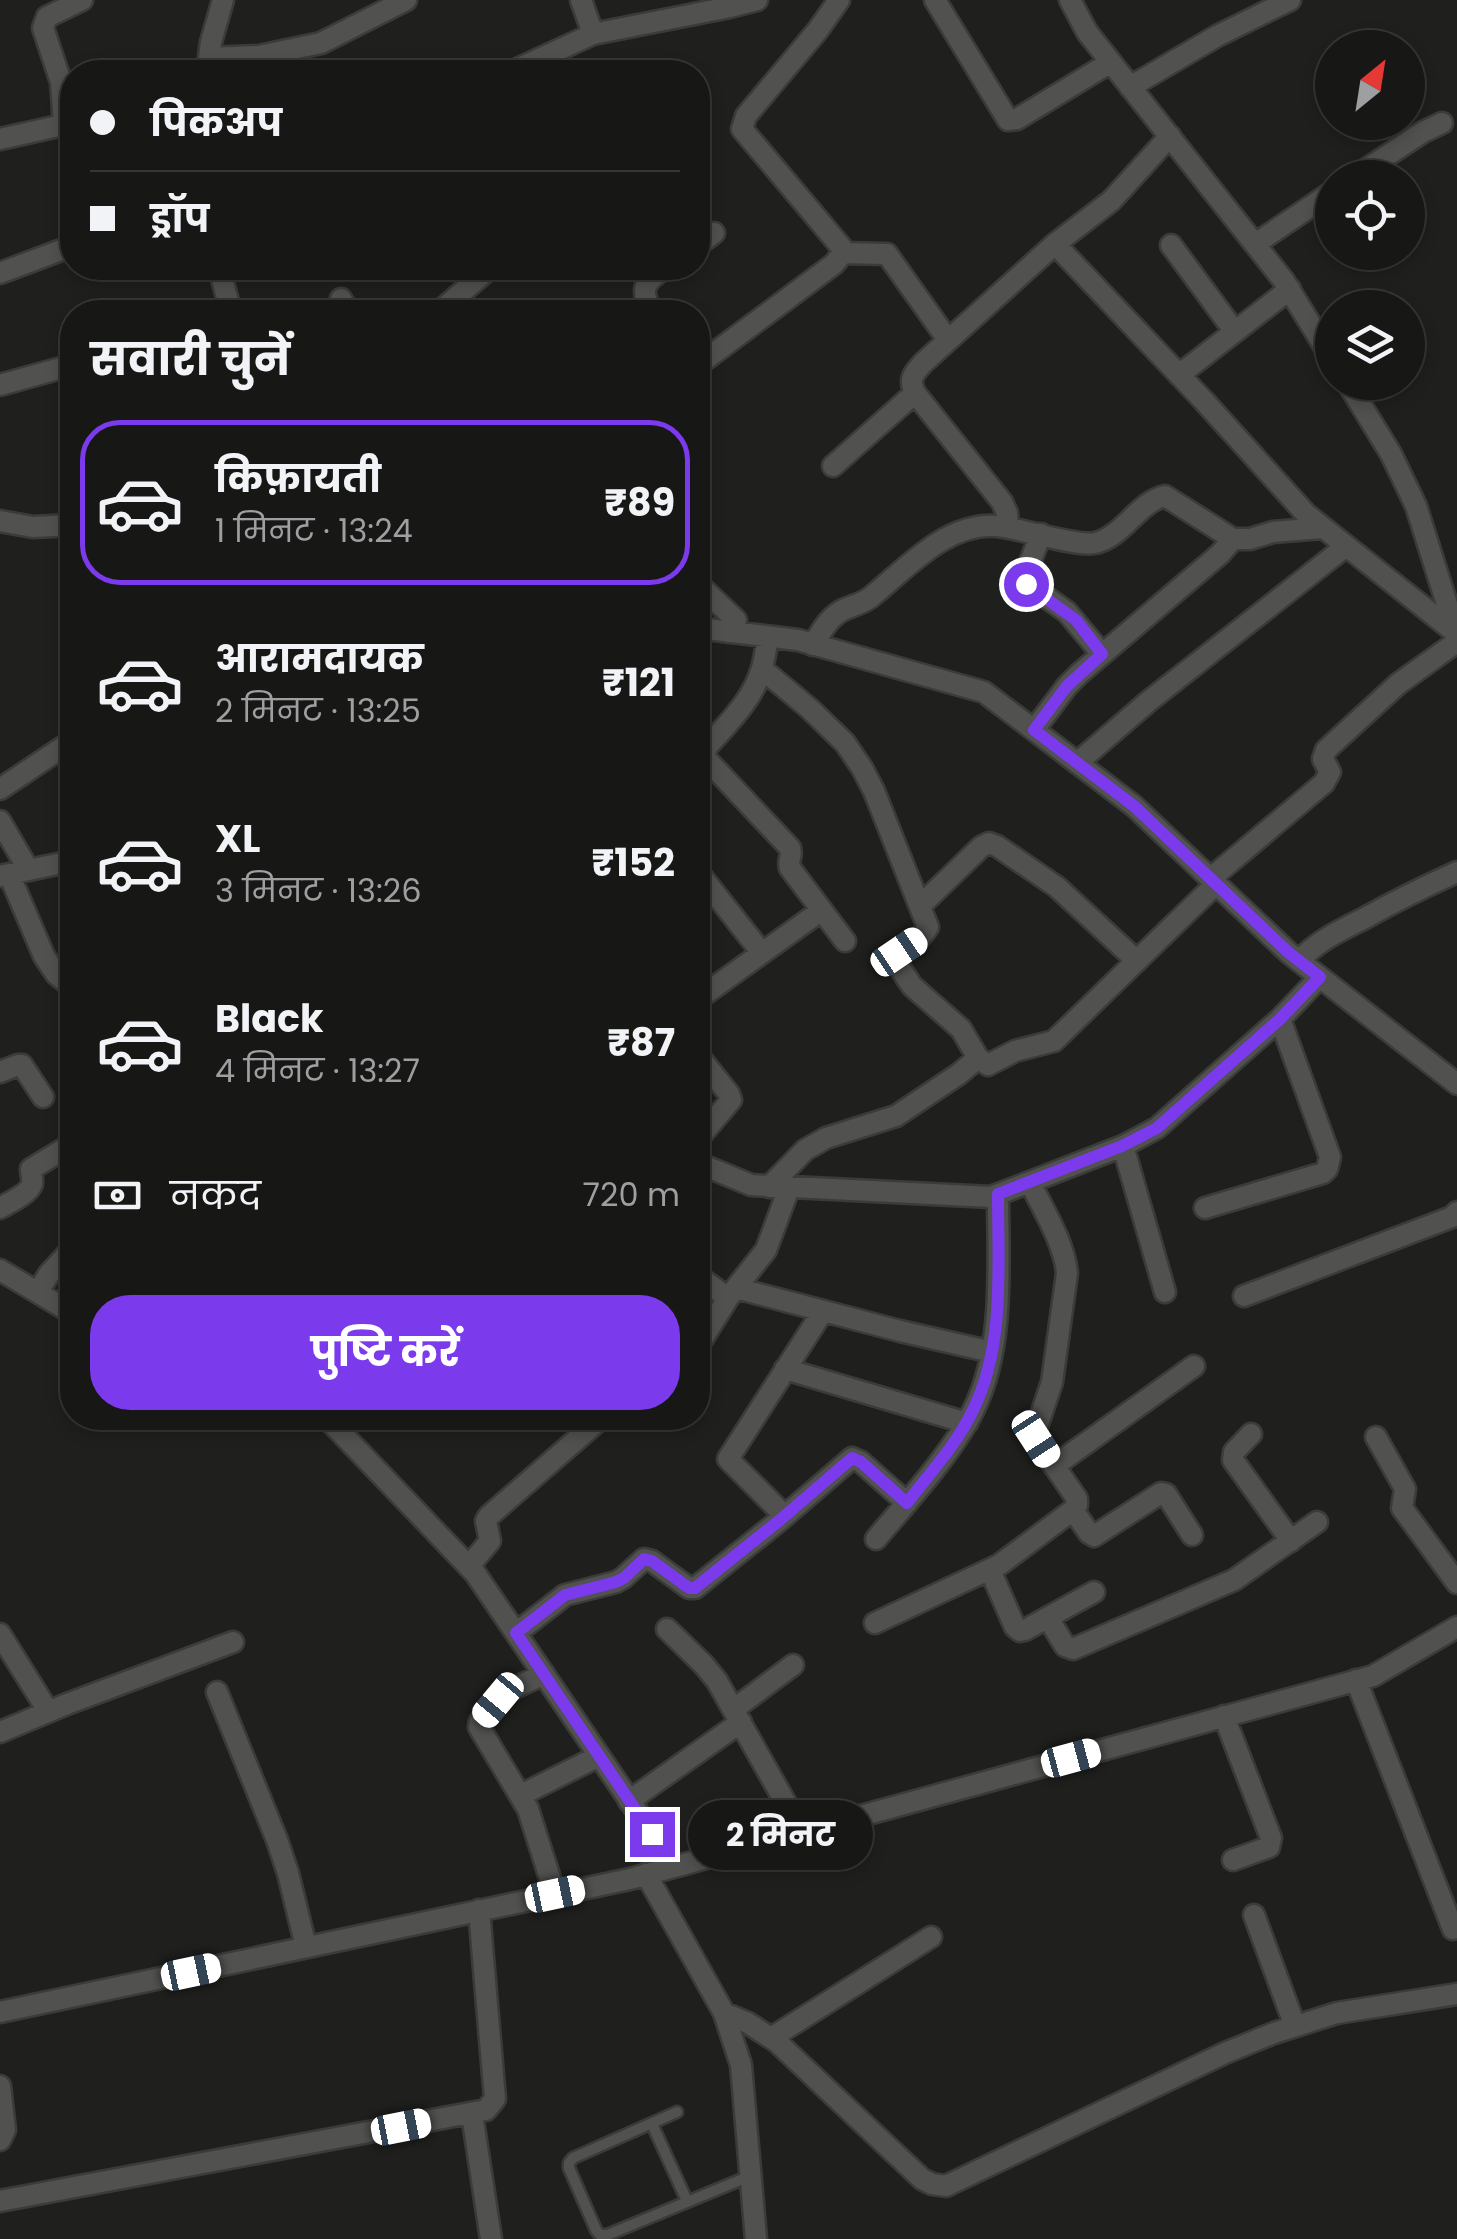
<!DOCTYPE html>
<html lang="hi">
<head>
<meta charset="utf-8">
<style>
  body { margin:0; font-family:Poppins,"Noto Sans Devanagari",sans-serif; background:#20201f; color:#f1f3f6; height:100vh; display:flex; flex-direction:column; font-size:38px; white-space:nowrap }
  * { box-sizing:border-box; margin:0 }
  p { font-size:32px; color:#9e9fa1 }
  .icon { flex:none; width:55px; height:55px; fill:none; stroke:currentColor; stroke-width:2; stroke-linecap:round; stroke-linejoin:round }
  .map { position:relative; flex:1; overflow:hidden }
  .details { position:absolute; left:60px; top:300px; width:650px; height:1130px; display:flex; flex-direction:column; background:#171716; border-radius:40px; box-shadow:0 5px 15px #0003,0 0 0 2px #363635 }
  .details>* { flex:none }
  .banner { position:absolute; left:60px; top:60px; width:650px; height:220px; border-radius:40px; box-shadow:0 5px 15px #0003,0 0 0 2px #363635; display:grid; align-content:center; height:220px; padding:0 30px; background:#171716 }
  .needle { width:65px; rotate:30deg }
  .controls { position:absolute; left:1315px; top:30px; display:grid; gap:20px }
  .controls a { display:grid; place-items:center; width:110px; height:110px; border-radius:50%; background:#171716; box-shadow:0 5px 15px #0003,0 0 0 2px #363635; font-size:50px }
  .end { position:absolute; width:45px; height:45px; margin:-22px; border:12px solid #7c3aed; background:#fff; box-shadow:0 0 0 5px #fff }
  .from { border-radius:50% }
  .bubble { position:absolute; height:70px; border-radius:35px; background:#171716; box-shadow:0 5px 15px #0003,0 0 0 2px #363635; font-size:32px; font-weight:700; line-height:70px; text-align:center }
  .car { position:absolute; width:30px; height:60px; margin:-30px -15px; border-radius:12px; box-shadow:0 0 8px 2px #0007; background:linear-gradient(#fff 24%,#345 0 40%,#fff 0 76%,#345 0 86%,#fff 0) }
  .banner b { display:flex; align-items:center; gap:35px; height:95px; font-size:38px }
  .banner b+b { border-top:2px solid #363635 }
  .banner i { width:25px; height:25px; background:#f1f3f6 }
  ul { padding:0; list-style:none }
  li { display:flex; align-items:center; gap:30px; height:165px; margin:0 20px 15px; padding:0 10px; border:5px solid transparent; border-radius:40px }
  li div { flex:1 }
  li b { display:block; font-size:38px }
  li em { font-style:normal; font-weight:700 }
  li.current { border-color:#7c3aed }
  li>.icon { width:90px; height:90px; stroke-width:1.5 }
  h2 { padding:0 30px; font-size:45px; line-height:120px }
  .pay { display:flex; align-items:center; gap:25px; height:110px; padding:0 30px; font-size:38px }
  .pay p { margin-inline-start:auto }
  .primary-button { display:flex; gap:20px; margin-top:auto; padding:20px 30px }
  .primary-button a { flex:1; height:115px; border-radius:40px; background:#7c3aed; color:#fff; font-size:40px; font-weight:700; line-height:115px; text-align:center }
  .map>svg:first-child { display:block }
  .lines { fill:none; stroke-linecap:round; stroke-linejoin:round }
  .service-casing { stroke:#3b3b39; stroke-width:15 }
  .minor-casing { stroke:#3b3b39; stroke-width:25 }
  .service { stroke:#51514f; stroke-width:10 }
  .minor { stroke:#51514f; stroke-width:20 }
  .route { stroke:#7c3aed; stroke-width:12 }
</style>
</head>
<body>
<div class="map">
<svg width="1457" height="2239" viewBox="0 0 1457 2239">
  <rect width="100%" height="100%" fill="#1f1f1d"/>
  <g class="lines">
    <g class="service-casing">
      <path id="service" d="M677,2112L573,2158L569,2163V2168L596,2230L600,2235H607L750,2176
        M652,2124L687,2201"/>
    </g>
    <g class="minor-casing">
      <path id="minor" d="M581,0L593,34
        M935,0L1008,120L1017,119L1111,62
        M1070,0L1087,32L1284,281L1332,359
        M209,58L259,56L321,43L406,0
        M207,72L211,42L223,0
        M511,72L593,34L730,7L757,0
        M1130,87L1217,36L1290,0
        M64,125L61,82L43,28L47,17L82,0
        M1170,136L1111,201L1055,244L1204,401L1306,514L1456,633
        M0,139L72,123
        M1353,178L1423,132L1442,123
        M1255,244L1332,192
        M698,245L714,233
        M1171,245L1235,332
        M843,253L887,254L948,340
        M219,268L231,312
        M0,273L72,246
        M341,299L349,312
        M439,312L490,268
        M652,312C639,289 644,282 665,268
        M698,365L834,264L843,253L842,248L742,129L746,116L818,30L839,0
        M1179,375L1290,289
        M1347,382L1391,454L1416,506L1457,636
        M0,385L72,365
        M915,393L1002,502L1007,513L1008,528
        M833,466L915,393C908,379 914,373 923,363L1055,244
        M0,521L33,527L72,525
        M1041,534L1025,575L1026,583L1067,612L1102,654
        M698,584L736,620L728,632
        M698,628L798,640L984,692L1134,806L1289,953L1457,1084
        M768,637C766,647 765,658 762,668C753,700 728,723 707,747L705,755L708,761L790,848C793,856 787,861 790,868L845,941
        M813,645C821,632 829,617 843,610C853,605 862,604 871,597C907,568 945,523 996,526C1021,528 1075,547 1095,543C1123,537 1138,502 1165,496L1233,539
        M762,669L810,709L845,743L862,768L874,791L928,927C920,943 900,945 896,962L912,986L961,1029L978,1058
        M1034,730L1067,686L1079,674L1220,554L1233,539H1250L1273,532L1322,528
        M1077,763L1149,701L1345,547
        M0,789L72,741
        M0,821L28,869
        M698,872L762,953
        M9,874L44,956L56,974L72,987
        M0,876L72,861
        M1210,879L1324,783L1330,772L1323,759L1326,750L1398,684L1457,642
        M921,905L981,847L989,843L997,846L1057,887L1137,961
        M1299,961C1317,941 1341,930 1365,918C1395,901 1426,886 1457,872
        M698,999L822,910
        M0,1072L18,1065H22L43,1097
        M698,1139L731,1100L729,1094L698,1055
        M1123,1146L1165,1292
        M698,1163L751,1185L991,1197L1123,1146L1157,1128L1280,1019L1320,977
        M769,1187L805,1150L826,1138L896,1116L959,1074L978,1058L988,1065L1015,1051L1054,1041L1216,884
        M0,1208C8,1203 29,1194 32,1184C33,1179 31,1174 31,1169L64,1149
        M1205,1208L1323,1173L1327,1169L1330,1157L1280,1019
        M0,1270L72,1313
        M698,1276L728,1298
        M736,1288L900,1331L992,1352
        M38,1292L49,1274L72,1249
        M1244,1296L1452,1217L1457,1212
        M698,1346L728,1298L766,1250L789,1188
        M785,1369L967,1423
        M327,1418L475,1573L674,1866
        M1251,1434L1234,1452L1233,1460L1291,1541
        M1376,1437L1405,1489L1402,1508L1457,1583
        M1054,1466L1194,1366
        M1073,1510L1089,1533L1094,1536L1161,1493L1166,1494L1192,1535
        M785,1516L728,1459L823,1311
        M876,1539C907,1502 953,1452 974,1409C1005,1346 998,1263 998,1195
        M469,1566L490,1541L486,1521L489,1516L598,1421
        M990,1570L1015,1627L1020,1631L1025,1630L1094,1592
        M1048,1618L1065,1646L1073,1649L1234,1580L1317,1522
        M875,1623L999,1565L1073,1510L1077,1505V1499L1036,1439L1035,1433L1052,1382L1067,1273C1064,1242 1043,1210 1030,1182
        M667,1629L704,1665L717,1681L802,1832
        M516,1633L565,1595L616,1582L623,1578L644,1559L652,1561L689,1588H695L780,1520L852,1458L861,1462L907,1503
        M0,1634L43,1703L45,1713
        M544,1674L508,1691L480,1721L479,1727L528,1809L555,1894
        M1356,1680L1453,1929
        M217,1692L277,1840L288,1873L306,1947
        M734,1709L793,1665
        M1224,1716L1271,1838L1269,1847L1233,1860
        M0,1732L67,1704L233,1642
        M521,1795L599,1756
        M629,1801L741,1722
        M646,1874L724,2013L741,2065L756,2239
        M1254,1915L1295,2026
        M0,2012L630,1879L1373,1676L1457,1627
        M724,2013L748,2023L777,2042L922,2179L932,2184L946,2186L1225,2053L1274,2033L1337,2013L1457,1994
        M771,2038L931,1937
        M0,2086L5,2130L0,2140
        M472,2114L491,2239
        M0,2201L486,2110L495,2099L479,1910"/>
    </g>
    <use href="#service" class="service"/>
    <use href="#minor" class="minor"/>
  </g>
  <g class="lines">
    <path class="route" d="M652,1834L516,1633L565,1595L616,1582L624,1578L644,1559L652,1561L689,1588H695L780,1520L852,1458L861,1462L907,1503C930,1473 958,1443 974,1408C1005,1344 998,1264 998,1194L1122,1146L1157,1128L1280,1019L1320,977L1289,953L1134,806L1034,730L1067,686L1102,654L1076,620L1026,584"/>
  </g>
</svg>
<div class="controls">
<a><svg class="needle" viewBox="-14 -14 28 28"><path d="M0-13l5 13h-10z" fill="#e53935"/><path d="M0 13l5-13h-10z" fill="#9e9fa1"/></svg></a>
<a><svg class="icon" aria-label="locate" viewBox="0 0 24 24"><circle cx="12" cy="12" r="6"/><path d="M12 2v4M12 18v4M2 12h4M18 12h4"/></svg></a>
<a><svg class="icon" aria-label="layers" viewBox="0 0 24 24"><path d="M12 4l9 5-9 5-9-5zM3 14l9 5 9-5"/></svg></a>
</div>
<i class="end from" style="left:1026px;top:584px"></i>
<i class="end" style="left:652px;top:1834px"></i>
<div class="bubble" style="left:688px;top:1800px;width:185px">2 मिनट</div>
<i class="car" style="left:899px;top:952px;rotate:56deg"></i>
<i class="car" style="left:1036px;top:1439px;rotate:147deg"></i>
<i class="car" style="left:498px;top:1700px;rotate:220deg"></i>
<i class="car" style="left:1071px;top:1758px;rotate:75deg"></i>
<i class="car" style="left:555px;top:1894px;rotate:78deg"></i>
<i class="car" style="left:191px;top:1972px;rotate:78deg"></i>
<i class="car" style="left:401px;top:2127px;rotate:79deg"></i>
<div class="banner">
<b><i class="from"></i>पिकअप</b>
<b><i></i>ड्रॉप</b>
</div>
<section class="details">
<h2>सवारी चुनें</h2>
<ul>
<li class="current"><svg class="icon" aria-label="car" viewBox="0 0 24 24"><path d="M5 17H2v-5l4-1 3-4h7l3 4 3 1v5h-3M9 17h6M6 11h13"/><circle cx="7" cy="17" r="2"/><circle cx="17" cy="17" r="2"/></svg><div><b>किफ़ायती</b><p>1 मिनट · 13:24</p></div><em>₹89</em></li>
<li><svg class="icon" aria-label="car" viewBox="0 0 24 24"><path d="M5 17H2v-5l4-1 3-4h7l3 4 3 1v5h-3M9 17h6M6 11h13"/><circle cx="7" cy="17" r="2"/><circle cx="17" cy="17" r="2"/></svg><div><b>आरामदायक</b><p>2 मिनट · 13:25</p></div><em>₹121</em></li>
<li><svg class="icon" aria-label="car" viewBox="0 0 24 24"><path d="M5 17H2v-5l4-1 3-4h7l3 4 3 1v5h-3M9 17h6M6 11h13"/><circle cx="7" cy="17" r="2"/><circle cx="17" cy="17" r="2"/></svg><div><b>XL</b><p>3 मिनट · 13:26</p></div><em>₹152</em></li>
<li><svg class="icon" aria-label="car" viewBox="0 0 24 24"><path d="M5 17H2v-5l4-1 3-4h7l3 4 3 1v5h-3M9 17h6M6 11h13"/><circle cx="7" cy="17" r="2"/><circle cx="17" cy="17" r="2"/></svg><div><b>Black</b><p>4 मिनट · 13:27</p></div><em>₹87</em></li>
</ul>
<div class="pay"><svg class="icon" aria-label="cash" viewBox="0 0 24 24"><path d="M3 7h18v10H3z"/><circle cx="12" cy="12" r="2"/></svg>नकद<p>720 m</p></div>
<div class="primary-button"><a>पुष्टि करें</a></div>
</section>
</div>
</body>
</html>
